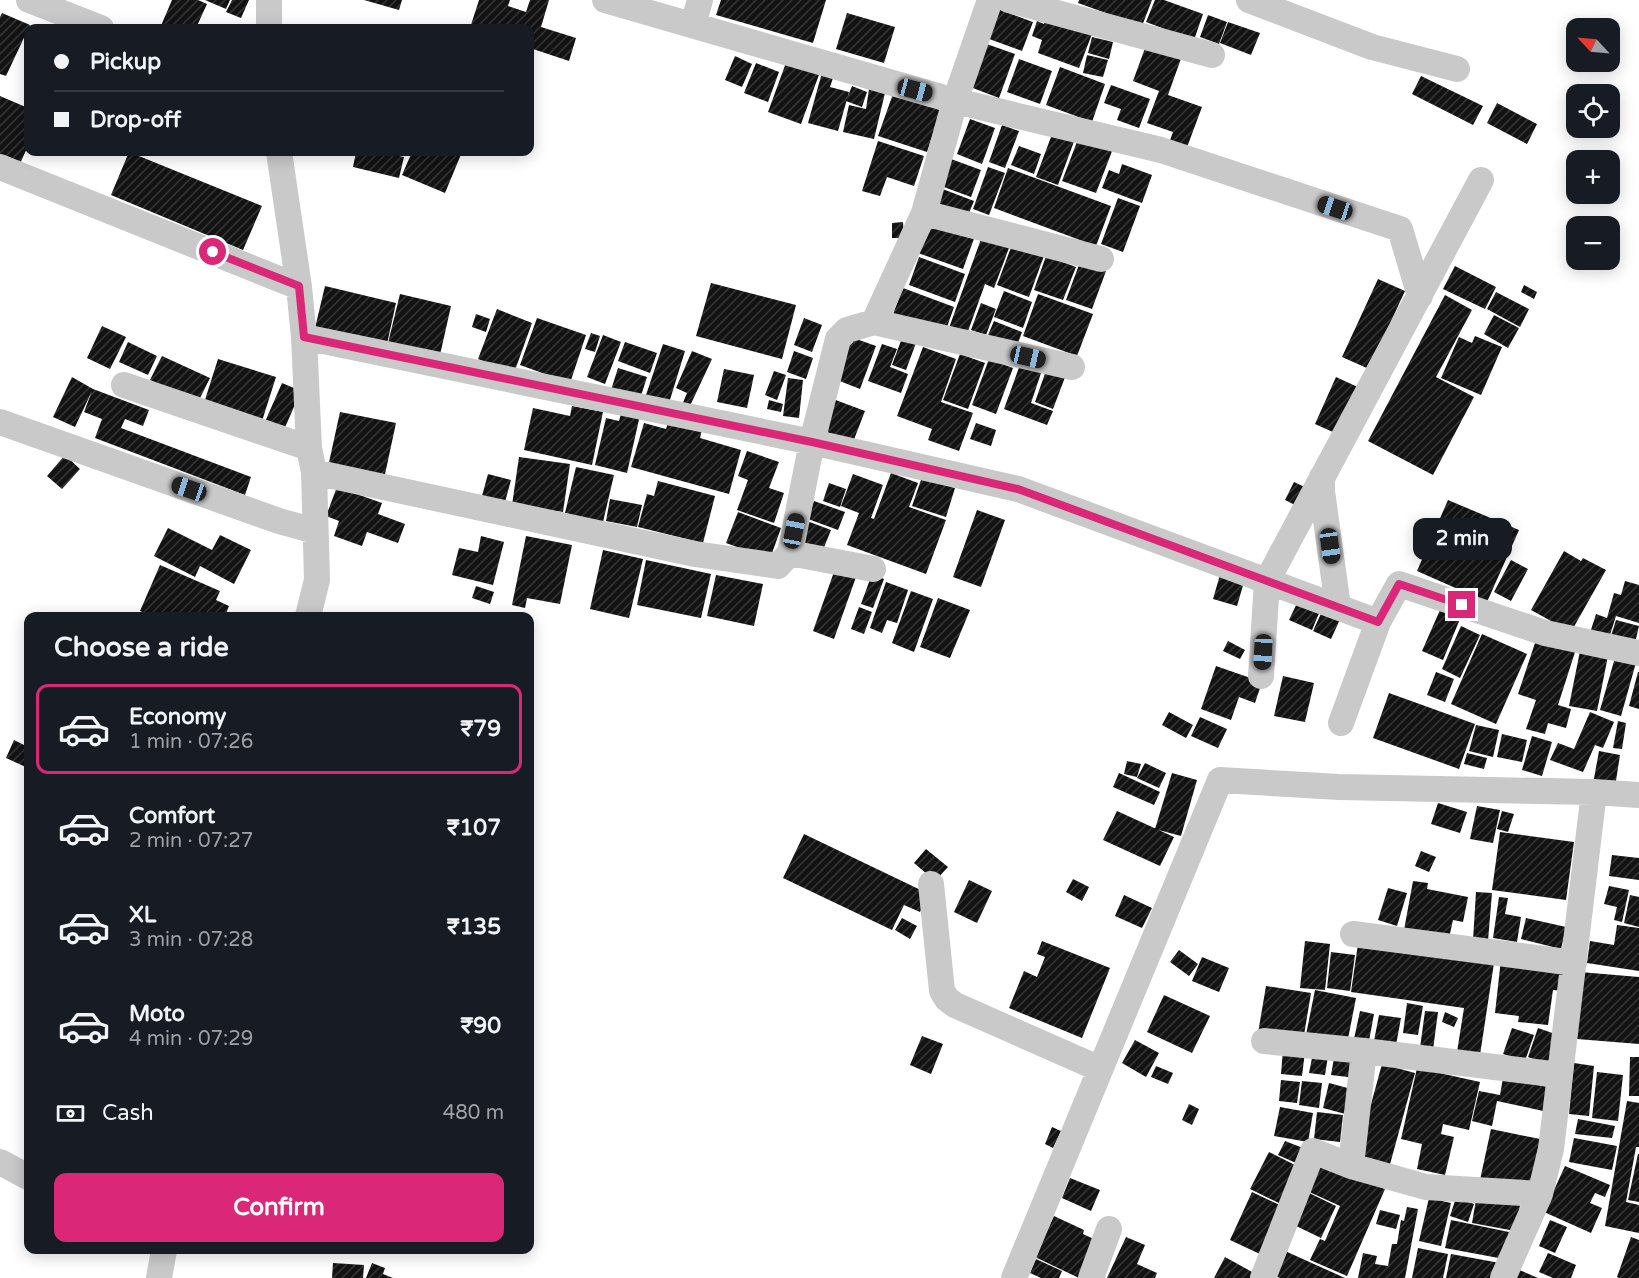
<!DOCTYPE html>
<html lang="en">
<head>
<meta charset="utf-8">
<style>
  body { margin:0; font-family:"Varela Round",sans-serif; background:#242831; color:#f1f3f6; height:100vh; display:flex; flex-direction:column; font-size:22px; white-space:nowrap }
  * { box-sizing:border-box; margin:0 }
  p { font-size:20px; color:#9ea1a6 }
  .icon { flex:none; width:33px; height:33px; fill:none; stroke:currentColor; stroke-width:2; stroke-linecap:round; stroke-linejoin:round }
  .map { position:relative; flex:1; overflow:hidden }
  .panel { position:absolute; left:24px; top:612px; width:510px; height:642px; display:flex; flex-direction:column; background:#171b24; border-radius:12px; box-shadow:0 3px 15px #0003 }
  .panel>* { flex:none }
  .banner { position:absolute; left:24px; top:24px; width:510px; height:132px; border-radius:12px; box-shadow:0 3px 15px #0003; display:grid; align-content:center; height:132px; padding:0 30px; background:#171b24 }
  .needle { width:39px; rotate:296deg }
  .fabs { position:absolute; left:1566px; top:18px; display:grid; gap:12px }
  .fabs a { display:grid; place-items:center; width:54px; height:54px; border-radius:12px; background:#171b24; box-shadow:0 3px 15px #0003; font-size:30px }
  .end { position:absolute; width:27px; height:27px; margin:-14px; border:8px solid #db2777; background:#fff; box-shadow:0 0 0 3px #fff }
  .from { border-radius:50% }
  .bubble { position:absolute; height:42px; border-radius:12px; background:#171b24; box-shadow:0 3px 15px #0003; font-size:20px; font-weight:700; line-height:42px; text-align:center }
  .car { position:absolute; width:18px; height:36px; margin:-18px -9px; border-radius:8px; box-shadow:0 0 4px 2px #0007; background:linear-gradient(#222 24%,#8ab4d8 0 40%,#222 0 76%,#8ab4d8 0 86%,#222 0) }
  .banner b { display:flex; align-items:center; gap:21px; height:57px; font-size:22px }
  .banner b+b { border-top:2px solid #363941 }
  .banner i { width:15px; height:15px; background:#f1f3f6 }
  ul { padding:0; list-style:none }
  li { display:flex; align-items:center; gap:18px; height:90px; margin:0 12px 9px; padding:0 18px; border:3px solid transparent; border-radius:12px }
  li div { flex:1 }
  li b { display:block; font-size:22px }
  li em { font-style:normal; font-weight:700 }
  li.selected { border-color:#db2777 }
  li>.icon { width:54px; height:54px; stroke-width:1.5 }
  h2 { padding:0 30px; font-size:27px; line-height:72px }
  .pay { display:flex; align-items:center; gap:15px; height:66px; padding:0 30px; font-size:22px }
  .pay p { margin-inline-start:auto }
  .button { display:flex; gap:12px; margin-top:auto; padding:12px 30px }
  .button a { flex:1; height:69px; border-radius:12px; background:#db2777; color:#fff; font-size:24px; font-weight:700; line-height:69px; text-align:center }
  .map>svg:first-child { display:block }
  .building { fill:url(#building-hatch) }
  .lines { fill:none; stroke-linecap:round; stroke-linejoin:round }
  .minor { stroke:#c9c9c9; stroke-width:26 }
  .route { stroke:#db2777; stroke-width:8 }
</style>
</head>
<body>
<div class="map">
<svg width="1639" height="1278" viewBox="0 0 1639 1278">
  <defs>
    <pattern id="building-hatch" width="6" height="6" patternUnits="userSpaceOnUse" patternTransform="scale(1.5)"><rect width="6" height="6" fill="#131313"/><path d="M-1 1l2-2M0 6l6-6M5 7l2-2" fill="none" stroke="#363636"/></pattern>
  </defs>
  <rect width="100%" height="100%" fill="#fff"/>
  <path class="building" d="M172,0H198L207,4L196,28H160Z
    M205,0H230L226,9Z
    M232,0H249L241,18L226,12Z
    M364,0H402L399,10Z
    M479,0H510L508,6L526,12L530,0H549L541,27L576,38L569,61L530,48V28H470Z
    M721,0H826L813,43L716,15Z
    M1079,0H1152L1142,26L1078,3Z
    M1155,0H1164L1203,14L1194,40L1146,22Z
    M992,7L1033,22L1022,51L981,36Z
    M2,13L30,25L6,76L0,74V17Z
    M847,13L895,27L884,63L836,49Z
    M1208,15L1227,22L1219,44L1200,37Z
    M1046,18L1092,34L1079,68L1038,53L1042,40L1032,36L1037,21L1044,24Z
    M1228,22L1260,33L1251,55L1220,43Z
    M1092,37L1113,42L1109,59L1088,53Z
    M1148,40L1183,53L1168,95L1202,107L1186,150L1169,143L1173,132L1147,123L1159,91L1133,81Z
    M981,42L1015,54L999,98L965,85Z
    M1087,55L1108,60L1103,77L1083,73Z
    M735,56L752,64L742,87L725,80Z
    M1019,59L1052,71L1040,104L1007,92Z
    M787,60L820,72L801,124L768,112Z
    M756,63L779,72L768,102L744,93Z
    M1060,67L1105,84L1092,122L1046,105Z
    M823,69L835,72L830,87L849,92L838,131L808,123Z
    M1421,76L1483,106L1473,125L1412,94Z
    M1111,85L1150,99L1139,128L1117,120L1121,109L1104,103Z
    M852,86L867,92L862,107L846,101Z
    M869,89L885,93L874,139L843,132L849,105L866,109Z
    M894,91L942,106L927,152L878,136Z
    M0,96L28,108V146L19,166L0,158Z
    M1497,103L1537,124L1527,144L1487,123Z
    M970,119L995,128L982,164L957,154Z
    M1002,125L1019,131L1005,168L989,162Z
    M1054,129L1076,136L1058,185L1036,177Z
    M1080,134L1114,146L1096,193L1062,181Z
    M878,141L924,156L914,186L887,177L880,196L862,191Z
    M1019,146L1041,154L1034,174L1011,165Z
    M129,152L262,206L243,250L111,195Z
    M356,152H380L404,157L399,178L353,167Z
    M412,152H462L445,193L402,175Z
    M951,159L981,170L971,197L941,186Z
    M1122,164L1152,175L1142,203L1102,188L1109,170L1119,174Z
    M988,167L1005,173L989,215L973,209Z
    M1008,168L1111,206L1096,246L994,208Z
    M940,188L974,201L967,218L933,206Z
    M1118,198L1140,206L1123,252L1101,244Z
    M931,220L975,236L963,269L918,253Z
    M903,222L904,238H892V223Z
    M981,239L1012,240L994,288L985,284L967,334L949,328Z
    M1013,242L1045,253L1029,297L997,285Z
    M1046,256L1076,267L1063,300L1034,290Z
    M919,257L965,274L955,302L909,285Z
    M1080,262L1106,271L1092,309L1066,300Z
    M1455,266L1496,287L1485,309L1443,289Z
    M1378,279L1405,291L1369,369L1342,357Z
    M711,283L796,305L782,359L696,336Z
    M1524,285L1537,292L1534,299L1521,292Z
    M325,286L396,303L387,344L315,328Z
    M903,288L954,307L945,333L893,314Z
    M1004,291L1032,302L1023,328L994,317Z
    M1496,292L1529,309L1520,327L1487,309Z
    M400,294L451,306L440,355L388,343Z
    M1038,294L1093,314L1077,356L1023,336Z
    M1445,295L1472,310L1436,377L1474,397L1433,475L1368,441Z
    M981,303L996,309L986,335L971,330Z
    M497,309L532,323L514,373L478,359Z
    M476,314L490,319L486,332L472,327Z
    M1494,315L1519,328L1508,348L1484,334Z
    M537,318L586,335L570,383L520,365Z
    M804,318L822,325L812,352L794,345Z
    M994,321L1022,332L1017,346L988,335Z
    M102,326L126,337L110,369L87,358Z
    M591,333L600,336L595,352L585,349Z
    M603,335L621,342L605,384L587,377Z
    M848,336L876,346L860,389L832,378Z
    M1475,336L1502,347L1481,395L1441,378L1459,337L1472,343Z
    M902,338L916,343L906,370L892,365Z
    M128,342L157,356L148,375L119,362Z
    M625,342L657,353L650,373L618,361Z
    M663,344L685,351L669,403L646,395Z
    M882,344L897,349L890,367L908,374L901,393L868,381Z
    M923,347L956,359L941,402L973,413L959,451L928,440L932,429L897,416Z
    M692,351L712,359L689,408L682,405L687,393L676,388Z
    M794,351L813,358L806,379L787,372Z
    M960,354L985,363L968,409L943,400Z
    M162,356L210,378L198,402L150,380Z
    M218,359L276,377L262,421L204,403Z
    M989,359L1013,368L996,414L972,405Z
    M1021,362L1042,370L1031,403L1053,411L1047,425L1004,409Z
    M1048,365L1067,372L1053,409L1035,402Z
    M618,368L647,377L640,399L611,390Z
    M724,369L754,375L747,408L717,402Z
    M774,371L786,375L777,400L765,395Z
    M72,377L93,389L149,410L143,426L125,419L121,428L251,477L245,495L95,438L102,419L84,412L92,391L75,427L53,417Z
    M1336,377L1362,389L1335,433L1315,424Z
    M788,378L803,380L799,418L783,416Z
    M282,383L301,391L283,432L264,424Z
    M833,399L865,411L853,442L822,430Z
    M769,400L783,404L781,412L767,409Z
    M572,406L603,412L592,465L524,450L533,408L570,416Z
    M622,410L640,415L627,473L595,465L606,418L619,421Z
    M340,412L396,423L384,479L328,467Z
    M670,417L703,426L700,438L741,450L729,494L631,467L644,423L666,429Z
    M976,423L996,430L991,446L970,439Z
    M747,451L779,462L769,488L784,493L774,523L737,510L748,480L738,476Z
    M65,455L80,469L62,489L47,476Z
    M519,457L570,464L563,512L512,505Z
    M576,467L614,475L603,522L565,513Z
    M891,473L918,483L909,507L946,520L926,574L847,545L859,513L841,506L853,474L883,485L871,518L874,519Z
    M488,474L511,480L505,502L482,496Z
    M922,477L955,488L946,517L912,506Z
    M658,481L715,496L703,543L638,527L647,494L654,496Z
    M1294,482L1309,489L1299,507L1285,500Z
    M829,483L846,489L840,507L823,501Z
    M337,487L382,503L378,514L405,524L398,543L367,532L362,546L334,536L339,521L326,516Z
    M610,499L642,505L637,527L606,521Z
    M1448,500L1519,530L1487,602L1417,571Z
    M814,501L845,512L838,530L808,519Z
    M977,510L1005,520L981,587L953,577Z
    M738,512L781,528L770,559L726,543Z
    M807,521L831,530L823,550L799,542Z
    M168,528L212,550L220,535L251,550L234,584L200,566L195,577L154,556Z
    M481,536L504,542L493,585L452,575L459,548L478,552Z
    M526,536L572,545L560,604L527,598L525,608L512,605Z
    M603,550L643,559L629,618L590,609Z
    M1564,551L1581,561L1583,558L1606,570L1571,632L1531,610Z
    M646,560L711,574L701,618L637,605Z
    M1511,560L1528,569L1511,601L1494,592Z
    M160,565L220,591L216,600L229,606L225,616H152L140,611Z
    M1222,568L1246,575L1237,606L1213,599Z
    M835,569L856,577L834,639L813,631Z
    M872,574L884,579L873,608L861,604Z
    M716,575L763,584L754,626L707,616Z
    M1625,581L1639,585V623L1616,616L1609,638L1590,633L1596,614L1607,618L1614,593L1621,595Z
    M886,582L908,590L897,623L887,620L882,633L870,628Z
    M476,586L494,592L490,604L472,598Z
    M911,591L933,599L914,652L892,643Z
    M938,598L970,610L950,658L920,647Z
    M1298,601L1320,611L1312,630L1289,620Z
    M859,607L872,612L864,634L851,629Z
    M1324,607L1342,615L1331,639L1313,631Z
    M1440,610L1460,619L1443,660L1422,651Z
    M1616,620L1639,626L1635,643L1611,636Z
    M1461,626L1480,635L1460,678L1442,669Z
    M1482,634L1527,654L1496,724L1451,704Z
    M1537,637L1576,649L1558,705L1571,709L1566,728L1548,723L1545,734L1526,729L1536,700L1518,694Z
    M1228,641L1245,650L1240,659L1223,651Z
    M1581,646L1609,651L1597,711L1569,706Z
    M1616,654L1637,659L1621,716L1600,710Z
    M1216,666L1262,682L1255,703L1239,697L1231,720L1201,709Z
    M1436,672L1454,679L1445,702L1427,695Z
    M1638,672H1639V709L1629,706Z
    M1283,676L1314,683L1305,722L1274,716Z
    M1389,693L1475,724L1459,769L1373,738Z
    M1169,712L1193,725L1186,738L1162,725Z
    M1590,712L1614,722L1603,748L1595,745L1583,772L1550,760L1558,743L1574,749Z
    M1200,717L1227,729L1218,748L1191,736Z
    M1618,721L1626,723L1622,749L1613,748Z
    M1476,725L1499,730L1493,757L1469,751Z
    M1502,734L1527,740L1522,762L1497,757Z
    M1532,736L1552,742L1542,776L1522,770Z
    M14,740L28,747V768L6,758Z
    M1599,751L1620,755L1615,787L1593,784Z
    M1467,753L1487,758L1484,769L1464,764Z
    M1127,761L1141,764L1137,777L1124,774Z
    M1145,763L1166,773L1159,788L1137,778Z
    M1119,773L1160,792L1154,805L1113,787Z
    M1172,773L1197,780L1181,836L1155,829Z
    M1438,803L1467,812L1460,833L1431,824Z
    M1477,806L1500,810L1493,843L1470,839Z
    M1117,811L1174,837L1160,866L1103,840Z
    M1502,811L1514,814L1508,832L1497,829Z
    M1500,832L1574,842L1566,900L1492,890Z
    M804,834L929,894L920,912L904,905L892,930L783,878Z
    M926,849L948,867L935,881L914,863Z
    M1421,851L1436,857L1429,872L1415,866Z
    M1612,855L1639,858V880L1609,876Z
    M1073,879L1089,887L1082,901L1066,892Z
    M969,880L992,891L977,923L954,912Z
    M1413,881L1428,883L1427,889L1468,897L1463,922L1453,920L1449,938L1404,930Z
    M1609,886L1629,890L1622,922L1614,920L1617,907L1604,904Z
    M1388,888L1407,893L1397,926L1378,920Z
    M1476,892L1492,893L1488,941L1473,940Z
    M1124,895L1152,908L1142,928L1115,916Z
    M1630,895L1639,897V927L1624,923Z
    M1499,897L1508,898L1505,914L1521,917L1517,942L1493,938Z
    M902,918L917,926L910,939L895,930Z
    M1526,918L1566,927L1561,949L1521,939Z
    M1617,925L1639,928V971L1587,963L1590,941L1614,945Z
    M1042,941L1110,968L1082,1038L1009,1008L1024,971L1037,977L1045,957L1037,954Z
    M1305,941L1330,944L1325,990L1300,988Z
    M1358,944L1494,963L1480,1055L1457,1052L1464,1008L1351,992Z
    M1179,950L1198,964L1189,976L1170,962Z
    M1331,952L1355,955L1350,991L1327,988Z
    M1202,957L1229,968L1219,992L1192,981Z
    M1501,959L1564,967L1561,991L1553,990L1548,1025L1518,1022L1519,1016L1495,1013Z
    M1580,972L1639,977V1044L1577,1039Z
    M1266,986L1311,993L1303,1041L1258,1033Z
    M1315,990L1356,998L1347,1044L1306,1035Z
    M1164,995L1210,1016L1192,1053L1147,1032Z
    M1407,1003L1423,1006L1418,1035L1403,1033Z
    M1360,1011L1374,1014L1369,1041L1354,1039Z
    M1425,1011L1438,1012L1433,1050L1420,1048Z
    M1445,1012L1458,1018L1454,1027L1442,1022Z
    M1379,1015L1401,1018L1396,1045L1374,1041Z
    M1512,1028L1534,1035L1525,1061L1503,1054Z
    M1538,1028L1558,1035L1548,1064L1528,1057Z
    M922,1036L943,1044L931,1074L910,1065Z
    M1135,1040L1159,1053L1146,1077L1122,1063Z
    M1283,1049L1305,1052L1302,1076L1281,1074Z
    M1313,1053L1328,1056L1325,1075L1309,1073Z
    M1630,1057H1639V1096H1629Z
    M1334,1058L1359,1061L1356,1078L1331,1075Z
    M1574,1063L1594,1066L1589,1116L1569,1114Z
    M1382,1064L1415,1073L1389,1168L1356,1159Z
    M1156,1066L1173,1073L1168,1084L1151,1077Z
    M1417,1068L1480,1082L1469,1130L1443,1124L1441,1134L1454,1137L1445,1175L1417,1169L1422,1144L1401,1139Z
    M1597,1072L1623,1075L1618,1121L1592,1118Z
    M1503,1078L1548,1087L1543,1111L1497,1101L1492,1126L1472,1121L1479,1091L1500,1095Z
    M1281,1080L1300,1082L1297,1103L1279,1101Z
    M1302,1081L1322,1083L1319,1108L1299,1105Z
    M1329,1083L1355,1090L1349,1115L1323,1108Z
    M1627,1101L1639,1103V1147H1636L1626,1202L1639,1205V1233L1605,1226Z
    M1189,1104L1199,1109L1192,1125L1182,1120Z
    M1280,1107L1313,1113L1308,1142L1274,1136Z
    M1317,1112L1343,1115L1340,1142L1314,1139Z
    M1578,1119L1615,1126L1612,1138L1575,1134Z
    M1052,1127L1061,1131L1053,1148L1045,1144Z
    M1491,1129L1540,1139L1529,1190L1480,1180Z
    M1574,1138L1617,1146L1612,1170L1569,1162Z
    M1285,1141L1303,1148L1296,1163L1278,1155Z
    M1269,1152L1299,1167L1281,1204L1250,1189Z
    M1638,1154H1639V1202L1628,1200Z
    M1318,1160L1385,1189L1347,1276L1310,1260L1320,1239L1325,1241L1340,1206L1305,1190Z
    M1565,1166L1610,1185L1605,1197L1595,1193L1590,1203L1602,1208L1591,1233L1544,1212Z
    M1070,1178L1100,1190L1091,1211L1062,1198Z
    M1252,1192L1284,1207L1262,1255L1230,1240Z
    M1307,1192L1336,1206L1321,1238L1292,1224Z
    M1477,1194L1521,1201L1515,1231L1472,1223Z
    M1429,1198L1451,1203L1441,1246L1419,1241Z
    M1456,1198L1474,1204L1468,1222L1450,1216Z
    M1407,1207L1418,1209L1405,1278H1358L1363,1253L1377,1256L1375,1264L1388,1266L1392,1244H1397L1401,1220L1404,1221Z
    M1380,1210L1400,1215L1396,1229L1376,1224Z
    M1054,1216L1084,1230L1083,1234L1098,1241L1079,1278L1035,1257Z
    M1451,1220L1509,1232L1504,1259L1445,1248Z
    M1550,1220L1567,1227L1555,1253L1539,1246Z
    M1126,1237L1145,1245L1137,1264L1157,1273L1155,1278H1107Z
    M1631,1237L1639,1240V1278H1619L1617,1277Z
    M1418,1248L1448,1254L1443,1278H1412Z
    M1285,1251L1345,1278H1280L1274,1276Z
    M1548,1253L1576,1265L1571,1278H1553L1539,1272Z
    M1451,1254L1500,1263L1497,1278H1446Z
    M1225,1257L1254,1273L1252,1278H1214Z
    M1036,1259L1062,1271L1059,1278H1041L1030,1273Z
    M333,1263L364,1265L363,1278H332Z
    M372,1263L385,1268L383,1274L393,1278H366Z
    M1517,1269L1538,1278H1513Z"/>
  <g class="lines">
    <path class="minor" d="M29,0L101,28
      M269,0V28
      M605,0L955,101L924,213L1101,259
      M990,0L955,101L1161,150L1400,229L1420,296
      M1009,0L1212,55
      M1249,0L1372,47L1457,69
      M693,25L700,0
      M279,152L299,287L304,337L309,448L314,472L317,580L308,616
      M0,167L299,287
      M874,322L924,213
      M304,337L812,442L1018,489L1378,622L1399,584L1545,633L1639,653
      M124,385L309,448
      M0,422L279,521L315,531
      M314,472L695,554L778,566L790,553L812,442L838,339L847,330L874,322L1072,367
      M1322,477V491L1338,607
      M790,553L873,569
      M1261,676L1267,581L1481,180
      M1341,723L1378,622
      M931,884L942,991L947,999L955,1005L1100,1069
      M1353,934L1574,963
      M1264,1041L1364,1051
      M0,1162L28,1177
      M1351,1166L1364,1051L1560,1075
      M159,1278L164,1250
      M1014,1278L1220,780L1339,787L1594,792L1639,795
      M1091,1278L1109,1229
      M1263,1278L1313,1151L1351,1166L1426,1187L1540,1194L1551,1149L1594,792
      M1503,1278L1540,1194"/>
  </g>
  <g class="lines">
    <path class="route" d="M213,252L299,286L304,337L812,442L1018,489L1378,622L1399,584L1462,605"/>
  </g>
</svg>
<div class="fabs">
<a><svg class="needle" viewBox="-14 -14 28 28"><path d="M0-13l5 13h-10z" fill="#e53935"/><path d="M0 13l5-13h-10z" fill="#9ea1a6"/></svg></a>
<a><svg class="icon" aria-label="locate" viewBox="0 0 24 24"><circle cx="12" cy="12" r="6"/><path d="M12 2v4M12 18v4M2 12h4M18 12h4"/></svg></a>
<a>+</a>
<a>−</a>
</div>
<i class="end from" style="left:213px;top:252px"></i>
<i class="end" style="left:1462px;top:605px"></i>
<div class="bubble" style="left:1413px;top:518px;width:99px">2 min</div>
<i class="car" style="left:915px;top:90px;rotate:105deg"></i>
<i class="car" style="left:1335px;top:208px;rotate:288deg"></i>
<i class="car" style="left:1028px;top:357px;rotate:103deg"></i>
<i class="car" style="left:189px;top:489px;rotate:289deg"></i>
<i class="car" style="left:794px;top:531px;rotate:11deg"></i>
<i class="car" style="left:1330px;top:546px;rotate:172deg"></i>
<i class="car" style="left:1263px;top:652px;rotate:183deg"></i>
<div class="banner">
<b><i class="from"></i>Pickup</b>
<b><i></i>Drop-off</b>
</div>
<section class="panel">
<h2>Choose a ride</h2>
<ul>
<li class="selected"><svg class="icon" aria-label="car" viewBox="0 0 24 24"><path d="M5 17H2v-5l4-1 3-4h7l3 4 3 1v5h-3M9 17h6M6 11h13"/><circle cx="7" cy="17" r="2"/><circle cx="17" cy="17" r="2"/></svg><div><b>Economy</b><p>1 min · 07:26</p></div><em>₹79</em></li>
<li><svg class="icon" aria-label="car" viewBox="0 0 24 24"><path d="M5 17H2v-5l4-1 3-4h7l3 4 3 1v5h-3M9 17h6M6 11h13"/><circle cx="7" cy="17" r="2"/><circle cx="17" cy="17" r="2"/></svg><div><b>Comfort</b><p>2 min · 07:27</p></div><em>₹107</em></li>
<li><svg class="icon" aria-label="car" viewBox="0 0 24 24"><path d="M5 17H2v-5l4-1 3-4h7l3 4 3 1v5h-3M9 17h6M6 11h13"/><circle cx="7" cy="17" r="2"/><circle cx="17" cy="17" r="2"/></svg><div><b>XL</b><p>3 min · 07:28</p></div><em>₹135</em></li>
<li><svg class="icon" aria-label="car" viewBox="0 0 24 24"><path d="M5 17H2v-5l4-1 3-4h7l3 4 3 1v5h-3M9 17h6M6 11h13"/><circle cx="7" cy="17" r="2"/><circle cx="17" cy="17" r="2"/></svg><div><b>Moto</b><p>4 min · 07:29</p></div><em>₹90</em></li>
</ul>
<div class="pay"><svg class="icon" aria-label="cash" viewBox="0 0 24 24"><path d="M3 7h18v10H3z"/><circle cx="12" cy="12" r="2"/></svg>Cash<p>480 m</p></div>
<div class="button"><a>Confirm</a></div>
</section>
</div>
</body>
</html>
